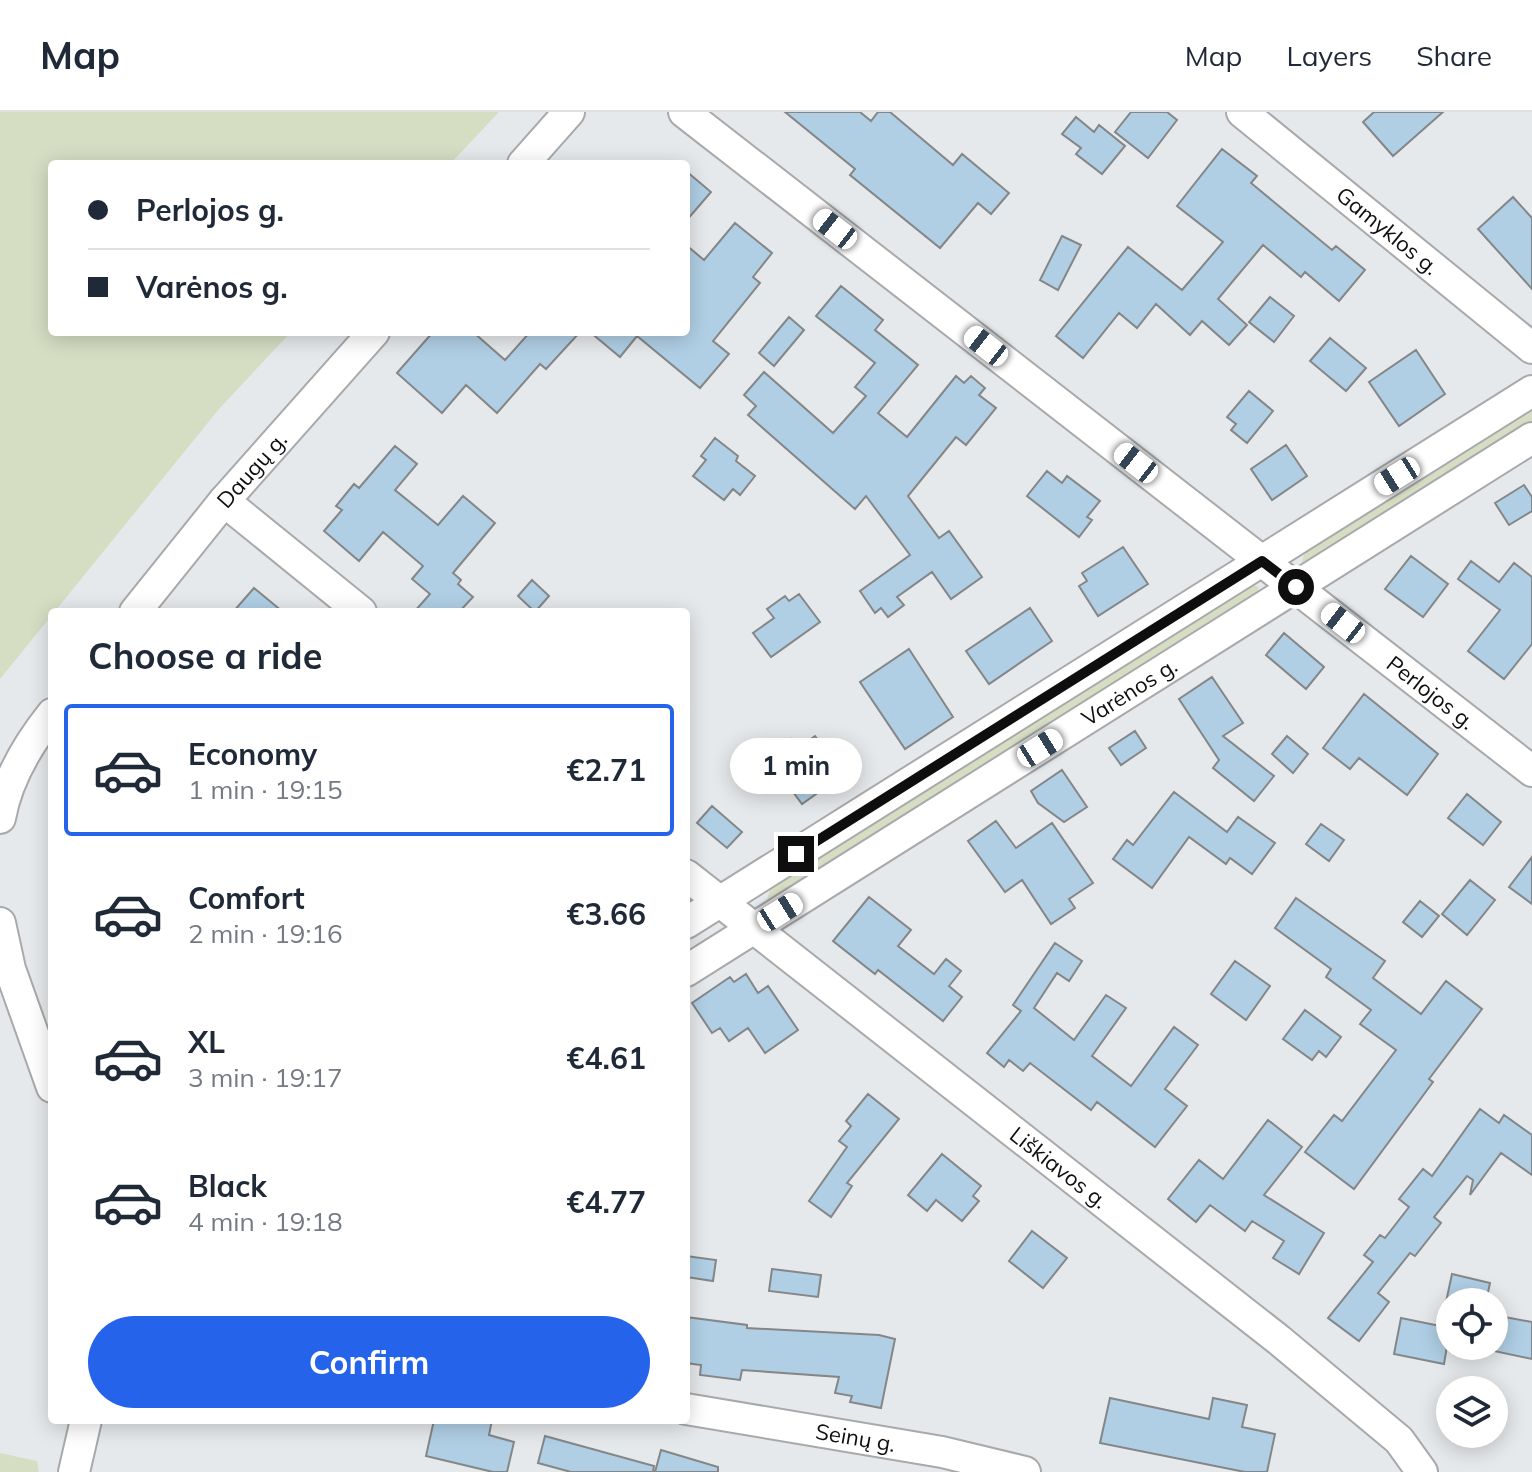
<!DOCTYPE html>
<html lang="en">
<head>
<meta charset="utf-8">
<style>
  body { margin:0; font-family:Mulish,sans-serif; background:#f2f2f3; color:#1f2937; height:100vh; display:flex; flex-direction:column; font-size:30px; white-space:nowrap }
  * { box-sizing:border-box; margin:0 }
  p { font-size:26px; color:#747a83 }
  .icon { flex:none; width:44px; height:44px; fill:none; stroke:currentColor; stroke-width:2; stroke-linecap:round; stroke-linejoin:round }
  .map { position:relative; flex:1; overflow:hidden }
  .panel { position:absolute; left:48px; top:496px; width:642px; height:816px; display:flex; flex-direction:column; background:#fff; border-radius:8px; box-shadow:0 4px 20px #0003 }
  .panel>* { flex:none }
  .banner { position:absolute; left:48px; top:48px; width:642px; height:176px; border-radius:8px; box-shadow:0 4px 20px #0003; display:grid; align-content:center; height:176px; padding:0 40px; background:#fff }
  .controls { position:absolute; left:1436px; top:1176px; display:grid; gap:16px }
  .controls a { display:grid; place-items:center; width:72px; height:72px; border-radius:50%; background:#fff; box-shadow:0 4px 20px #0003; font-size:40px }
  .end { position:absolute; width:36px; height:36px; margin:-18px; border:10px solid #0e0e0f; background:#fff; box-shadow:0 0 0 4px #fff }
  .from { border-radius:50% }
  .bubble { position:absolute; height:56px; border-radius:28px; background:#fff; box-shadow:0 4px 20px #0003; font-size:26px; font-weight:700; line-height:56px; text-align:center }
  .car { position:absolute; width:24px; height:48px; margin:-24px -12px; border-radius:10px; box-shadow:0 0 6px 2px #0007; background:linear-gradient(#fff 24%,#345 0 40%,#fff 0 76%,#345 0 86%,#fff 0) }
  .banner b { display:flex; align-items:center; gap:28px; height:76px; font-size:30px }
  .banner b+b { border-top:2px solid #e0e1e3 }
  .banner i { width:20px; height:20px; background:#1f2937 }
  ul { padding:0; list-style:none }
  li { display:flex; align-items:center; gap:24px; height:132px; margin:0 16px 12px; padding:0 24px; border:4px solid transparent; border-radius:8px }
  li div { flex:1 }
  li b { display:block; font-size:30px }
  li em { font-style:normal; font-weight:700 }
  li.active { border-color:#2563eb }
  li>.icon { width:72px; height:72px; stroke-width:1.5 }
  h2 { padding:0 40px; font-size:36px; line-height:96px }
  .button { display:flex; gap:16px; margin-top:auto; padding:16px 40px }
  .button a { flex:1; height:92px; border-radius:48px; background:#2563eb; color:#fff; font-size:32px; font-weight:700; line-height:92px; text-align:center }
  header { display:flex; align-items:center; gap:48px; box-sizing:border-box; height:112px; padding:0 40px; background:#fff; border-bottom:2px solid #e0e1e3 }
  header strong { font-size:38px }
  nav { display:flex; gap:44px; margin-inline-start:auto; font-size:28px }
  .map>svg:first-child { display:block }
  .green { fill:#d5dec3 }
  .building { fill:#b0cfe5; stroke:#848688; stroke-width:2 }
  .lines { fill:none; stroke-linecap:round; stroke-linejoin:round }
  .minor-casing { stroke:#a7a9ab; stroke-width:34 }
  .minor { stroke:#fff; stroke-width:30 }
  .route { stroke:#0e0e0f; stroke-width:10 }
  .labels { text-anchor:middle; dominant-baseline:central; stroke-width:7; stroke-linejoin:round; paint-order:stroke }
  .street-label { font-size:22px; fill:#0e0e0f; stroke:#fff }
</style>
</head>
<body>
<header>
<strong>Map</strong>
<nav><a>Map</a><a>Layers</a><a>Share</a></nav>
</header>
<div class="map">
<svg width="1532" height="1360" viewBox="0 0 1532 1360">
  <rect width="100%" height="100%" fill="#e6e9eb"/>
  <path class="green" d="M0,0H499L450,52H52V220H291L219,297L0,567Z
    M1532,291V314L1304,452L1302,450L1304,442L1313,430Z
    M1250,472L1259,475L1256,483L770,790L767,787L772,772Z
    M0,1341L37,1349L39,1360H0Z"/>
  <path class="building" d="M785,0H860L871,9L878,0H890L953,53L962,42L1009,81L991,102L978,91L940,136L850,63L855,57Z
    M1131,0H1167L1177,8L1148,46L1115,20Z
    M1374,0H1443L1393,44L1363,10Z
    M1076,5L1094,20L1099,13L1125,34L1102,62L1076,42L1081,36L1062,22Z
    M1222,37L1257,64L1251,71L1332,138L1336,134L1365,158L1339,189L1305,160L1301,165L1263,133L1218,187L1247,213L1229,233L1202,209L1190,223L1156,192L1137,216L1119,201L1083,246L1056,224L1128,135L1182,178L1223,130L1177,94Z
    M686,59L711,80L686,109Z
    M1513,85L1532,106V177L1478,117Z
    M735,111L772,141L753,165L760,171L713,229L729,242L700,276L637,224L620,245L590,220H686V133L704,148Z
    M1062,124L1081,133L1058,178L1040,168Z
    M841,174L883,208L875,218L918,253L878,301L907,325L956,264L964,271L971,264L985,276L979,283L996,296L966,333L956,325L908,384L939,426L949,419L982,465L951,487L932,460L897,485L904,493L888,505L881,496L875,501L860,479L910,443L866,384L855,397L748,303L756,294L744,283L764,260L833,321L866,284L855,275L875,251L816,204Z
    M1270,185L1294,204L1274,230L1249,210Z
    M789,205L804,218L774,254L759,241Z
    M433,220H473L505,248L530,220H580L546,257L540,252L497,301L466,273L442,301L397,261Z
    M1330,226L1366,256L1346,279L1310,249Z
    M1416,238L1445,282L1399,314L1369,270Z
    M1249,279L1273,299L1247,331L1231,318L1236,312L1227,305Z
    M715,326L738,344L736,349L755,364L740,383L733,377L724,388L693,364L706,348L701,344Z
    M1286,333L1307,364L1272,388L1251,357Z
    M395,334L417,352L395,378L438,413L463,384L495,411L453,461L461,468L458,472L473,485L459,500H414L430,482L412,467L423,454L383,420L359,449L324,419L342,398L336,394L354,372L359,376Z
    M1047,359L1062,371L1067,364L1100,389L1087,405L1092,408L1079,425L1027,384Z
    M1524,373L1532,385V399L1509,413L1495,391Z
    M1123,435L1148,472L1098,504L1079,474L1087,469L1082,461Z
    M1411,444L1448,472L1423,505L1385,477Z
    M1471,449L1499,470L1514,451L1532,465V532L1504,567L1468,539L1500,498L1458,467Z
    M532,468L549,484L535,500L518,484Z
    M254,476L283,500H233Z
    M799,482L820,510L771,545L753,521L774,506L767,497L785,484L789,489Z
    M1030,496L1052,529L989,572L966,539Z
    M1284,521L1324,555L1306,577L1266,543Z
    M909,537L953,605L905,637L860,570Z
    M1212,565L1243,611L1223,624L1274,664L1254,689L1213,656L1219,648L1179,587Z
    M1364,582L1438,642L1407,683L1359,646L1350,657L1323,636Z
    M1135,619L1146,636L1121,653L1109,636Z
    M815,624L844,662L802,692L767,645L791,627L798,636Z
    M1287,624L1308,642L1293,661L1272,642Z
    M1062,658L1087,695L1064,710L1038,691L1031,679Z
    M1174,680L1227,720L1238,705L1275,731L1252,762L1230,746L1226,752L1189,725L1152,776L1113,747L1127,728L1133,733Z
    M1467,682L1501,710L1483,733L1448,706Z
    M712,694L742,720L727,736L697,711Z
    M996,709L1016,736L1052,711L1093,771L1069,787L1075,796L1051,812L1022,768L1005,780L968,729Z
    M1321,712L1344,728L1329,749L1306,732Z
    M1532,745V792L1509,775Z
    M1470,768L1495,788L1467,823L1442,802Z
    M869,785L911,818L898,834L934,862L946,847L961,859L949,874L962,885L943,909L878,858L875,862L833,829Z
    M1296,786L1385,849L1373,866L1421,902L1446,869L1482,897L1429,967L1433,970L1354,1077L1305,1040L1334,1003L1342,1009L1396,938L1360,912L1371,898L1326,865L1331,857L1275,816Z
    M1420,789L1439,804L1422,825L1403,810Z
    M1055,831L1082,849L1069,869L1057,861L1034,896L1074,928L1106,883L1126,896L1092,944L1131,974L1174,915L1198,933L1165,977L1187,994L1155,1035L1097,990L1091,998L1030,951L1023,959L1009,948L1004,955L987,941L1021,899L1013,893Z
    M1235,849L1270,874L1246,908L1211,882Z
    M746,862L758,881L768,874L798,918L765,941L748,916L729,929L720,916L712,921L692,891L730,865L734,870Z
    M1305,898L1341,925L1326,945L1319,939L1312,948L1283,927Z
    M868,982L899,1007L847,1071L852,1074L831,1105L809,1089L847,1035L839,1029L851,1014L846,1009Z
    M1480,997L1499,1011L1504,1003L1532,1023V1063L1501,1041L1470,1083L1473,1068L1467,1064L1434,1105L1441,1111L1415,1144L1410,1141L1378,1181L1389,1190L1359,1229L1328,1206L1373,1150L1364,1143L1380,1123L1385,1126L1409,1095L1399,1087L1423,1057L1432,1064Z
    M1268,1008L1302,1035L1264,1083L1324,1121L1299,1162L1273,1146L1284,1129L1252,1109L1245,1119L1210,1093L1196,1110L1168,1087L1199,1048L1223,1067Z
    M942,1042L981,1074L973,1084L979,1089L962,1109L936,1088L927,1099L908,1083Z
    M1032,1119L1067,1146L1043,1176L1009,1149Z
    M686,1144L716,1148L713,1169L686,1165Z
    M772,1157L821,1163L818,1185L769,1179Z
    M1452,1162L1490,1171L1486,1190H1446Z
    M1494,1203L1532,1210V1247L1494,1239Z
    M686,1205L747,1213V1216L879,1223L895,1227L881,1296L850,1290L852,1284L835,1281L839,1265L742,1258L740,1268L700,1263L701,1253L686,1251Z
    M1401,1206L1450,1216L1444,1252L1394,1242Z
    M1110,1286L1209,1307L1213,1286L1247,1293L1242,1315L1275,1322L1267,1360H1245L1100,1331Z
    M434,1308H492L489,1323L514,1330L507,1360H493L426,1344Z
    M545,1324L654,1354L653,1360H571L538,1351Z
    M661,1338L718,1355V1360H655Z"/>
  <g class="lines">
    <g class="minor-casing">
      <g id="minor">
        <path id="s1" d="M684,0L1532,659"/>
        <path id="s2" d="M1242,0L1532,236"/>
        <path d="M523,52L569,0"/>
        <path d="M224,389L361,500"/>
        <path id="s3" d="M135,500L224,389L374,220"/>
        <path d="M0,706C7,667 28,632 52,602"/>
        <path id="s4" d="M686,763L1279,1228L1399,1328L1422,1360"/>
        <path d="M0,811L10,857L52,975"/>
        <path d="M686,811L1532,279"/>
        <path id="s5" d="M686,859L1532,326"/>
        <path id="s6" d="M686,1297L942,1340L1025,1360"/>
        <path d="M74,1360L86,1308"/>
      </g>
    </g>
    <use href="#minor" class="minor"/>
  </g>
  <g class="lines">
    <path class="route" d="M796,742L1262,449L1296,475"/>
  </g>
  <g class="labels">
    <g class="street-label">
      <text stroke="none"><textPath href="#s2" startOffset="188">Gamyklos g.</textPath></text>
      <text stroke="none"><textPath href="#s3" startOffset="184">Daugų g.</textPath></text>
      <text stroke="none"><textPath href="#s5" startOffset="524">Varėnos g.</textPath></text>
      <text stroke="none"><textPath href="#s1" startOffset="946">Perlojos g.</textPath></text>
      <text stroke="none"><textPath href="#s4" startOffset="474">Liškiavos g.</textPath></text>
      <text stroke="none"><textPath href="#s6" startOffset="172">Seinų g.</textPath></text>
    </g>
  </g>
</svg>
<div class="controls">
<a><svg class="icon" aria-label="locate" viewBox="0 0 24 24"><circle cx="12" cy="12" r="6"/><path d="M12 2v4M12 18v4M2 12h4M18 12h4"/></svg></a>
<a><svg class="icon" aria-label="layers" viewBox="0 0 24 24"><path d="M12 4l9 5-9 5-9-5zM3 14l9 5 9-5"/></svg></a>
</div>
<i class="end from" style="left:1296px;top:475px"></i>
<i class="end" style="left:796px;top:742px"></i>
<div class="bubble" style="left:730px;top:626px;width:132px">1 min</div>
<i class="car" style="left:835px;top:117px;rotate:308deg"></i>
<i class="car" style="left:986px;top:234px;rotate:308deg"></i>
<i class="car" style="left:1136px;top:351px;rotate:308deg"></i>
<i class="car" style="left:1397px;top:364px;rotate:238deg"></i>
<i class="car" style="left:1343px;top:511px;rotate:308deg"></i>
<i class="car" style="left:1040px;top:636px;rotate:58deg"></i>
<i class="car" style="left:780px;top:800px;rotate:58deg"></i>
<div class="banner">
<b><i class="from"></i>Perlojos g.</b>
<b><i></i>Varėnos g.</b>
</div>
<section class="panel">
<h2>Choose a ride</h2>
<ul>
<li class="active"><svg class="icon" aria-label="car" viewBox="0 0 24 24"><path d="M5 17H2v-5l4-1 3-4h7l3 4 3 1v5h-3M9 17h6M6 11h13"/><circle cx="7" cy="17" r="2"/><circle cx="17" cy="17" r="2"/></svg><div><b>Economy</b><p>1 min · 19:15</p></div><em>€2.71</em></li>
<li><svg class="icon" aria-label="car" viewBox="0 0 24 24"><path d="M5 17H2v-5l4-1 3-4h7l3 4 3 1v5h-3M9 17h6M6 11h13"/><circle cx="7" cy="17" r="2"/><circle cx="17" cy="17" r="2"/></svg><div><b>Comfort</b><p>2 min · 19:16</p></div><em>€3.66</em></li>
<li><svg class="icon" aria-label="car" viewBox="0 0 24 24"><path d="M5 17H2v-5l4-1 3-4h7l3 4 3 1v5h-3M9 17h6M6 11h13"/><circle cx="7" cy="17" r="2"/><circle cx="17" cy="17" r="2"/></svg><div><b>XL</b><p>3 min · 19:17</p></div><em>€4.61</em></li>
<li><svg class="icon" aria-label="car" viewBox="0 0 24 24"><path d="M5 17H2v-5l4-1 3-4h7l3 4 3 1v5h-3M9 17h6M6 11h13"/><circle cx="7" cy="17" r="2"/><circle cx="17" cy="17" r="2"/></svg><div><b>Black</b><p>4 min · 19:18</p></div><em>€4.77</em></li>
</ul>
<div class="button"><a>Confirm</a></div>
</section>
</div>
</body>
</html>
